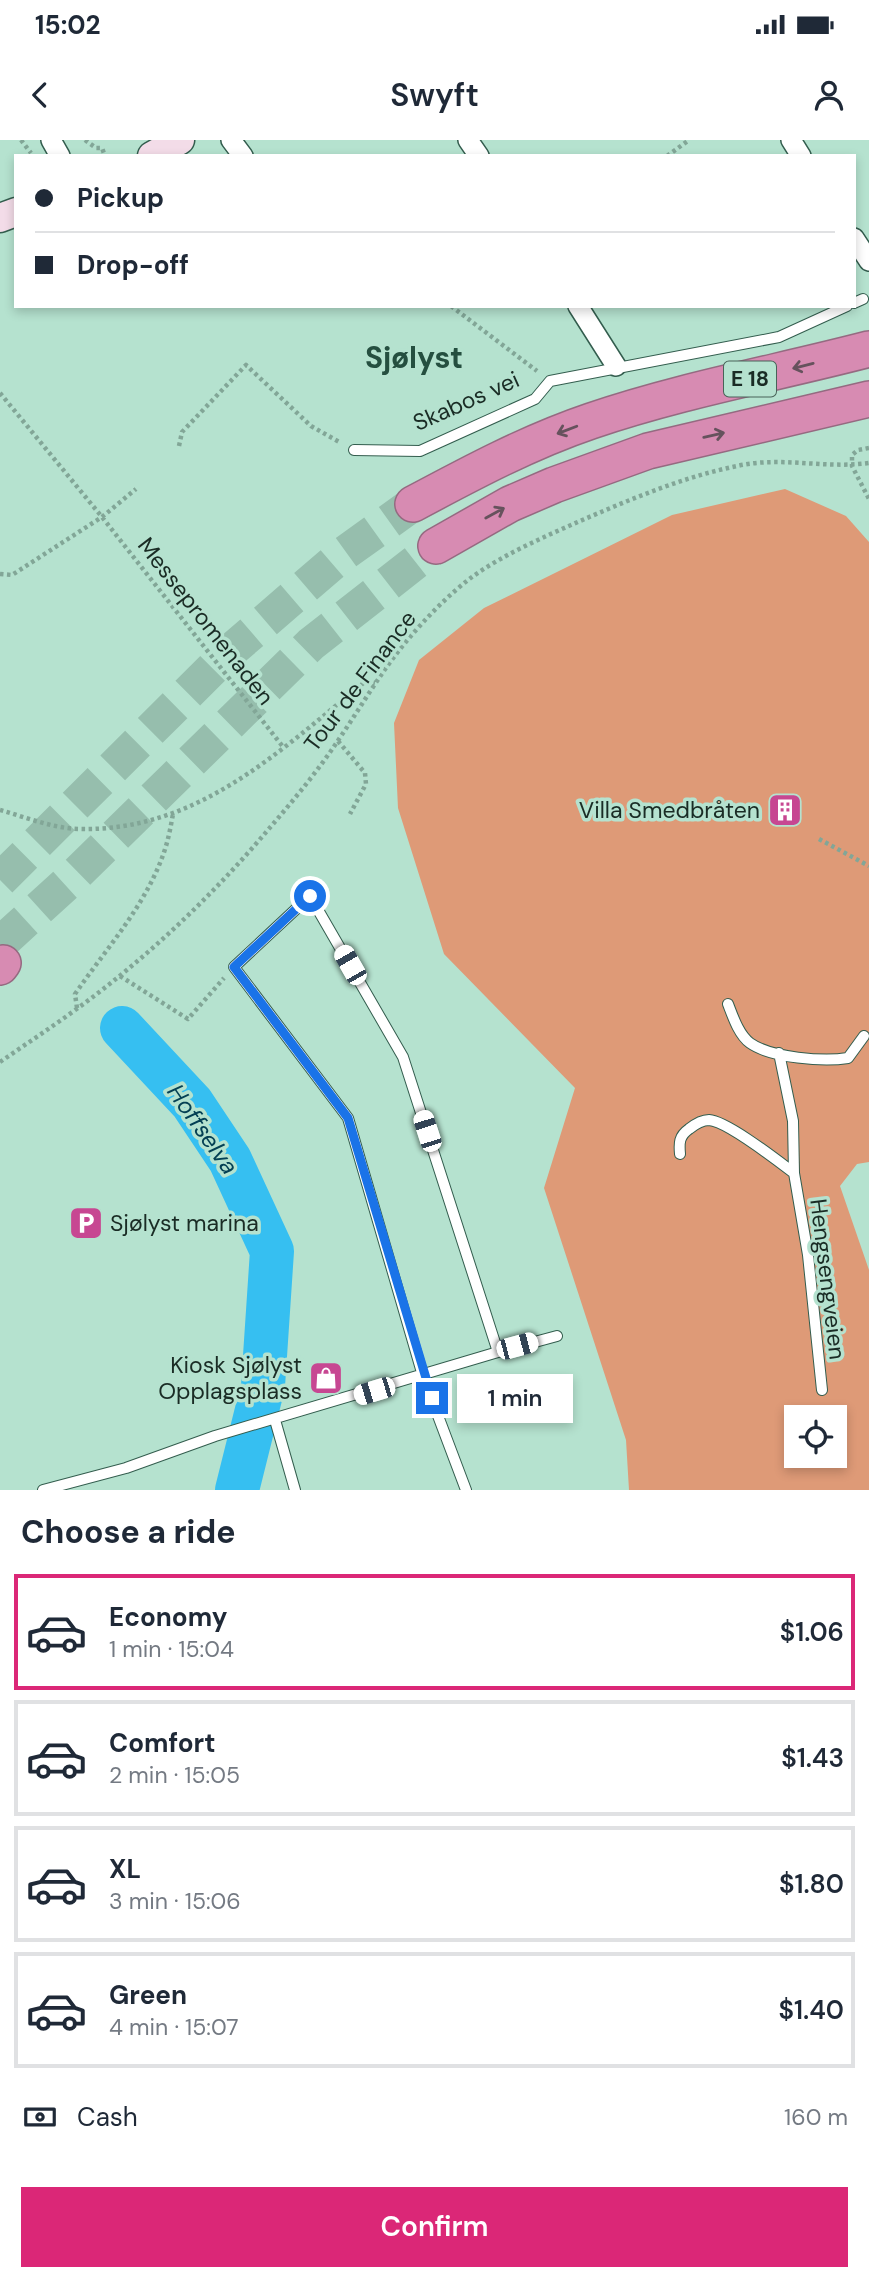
<!DOCTYPE html>
<html lang="en">
<head>
<meta charset="utf-8">
<style>
  body { margin:0; font-family:"DM Sans",sans-serif; background:#f2f2f3; color:#1f2937; height:100vh; display:flex; flex-direction:column; font-size:26px; white-space:nowrap }
  * { box-sizing:border-box; margin:0 }
  p { font-size:23px; color:#747a83 }
  .icon { flex:none; width:38px; height:38px; fill:none; stroke:currentColor; stroke-width:2; stroke-linecap:round; stroke-linejoin:round }
  .map { position:relative; height:1350px; overflow:hidden }
  .drawer { display:flex; flex-direction:column; background:#fff; flex:1 }
  .drawer>* { flex:none }
  .banner { position:absolute; left:14px; top:14px; width:842px; height:154px; border-radius:0px; box-shadow:0 4px 10px #0003; display:grid; align-content:center; height:154px; padding:0 21px; background:#fff }
  .tools { position:absolute; left:784px; top:1265px; display:grid; gap:14px }
  .tools a { display:grid; place-items:center; width:63px; height:63px; border-radius:0px; background:#fff; box-shadow:0 4px 10px #0003; font-size:35px }
  .end { position:absolute; width:32px; height:32px; margin:-16px; border:9px solid #1a73e8; background:#fff; box-shadow:0 0 0 4px #fff }
  .from { border-radius:50% }
  .bubble { position:absolute; height:49px; border-radius:0px; background:#fff; box-shadow:0 4px 10px #0003; font-size:23px; font-weight:600; line-height:49px; text-align:center }
  .car { position:absolute; width:21px; height:42px; margin:-21px -10px; border-radius:9px; box-shadow:0 0 5px 2px #0007; background:linear-gradient(#fff 24%,#345 0 40%,#fff 0 76%,#345 0 86%,#fff 0) }
  .banner b { display:flex; align-items:center; gap:24px; height:66px; font-size:26px }
  .banner b+b { border-top:2px solid #e0e1e3 }
  .banner i { width:18px; height:18px; background:#1f2937 }
  ul { padding:0; list-style:none }
  li { display:flex; align-items:center; gap:21px; height:116px; margin:0 14px 10px; padding:0 7px; border:4px solid #e0e1e3; border-radius:0px }
  li div { flex:1 }
  li b { display:block; font-size:26px }
  li em { font-style:normal; font-weight:600 }
  li.on { border-color:#db2777 }
  li>.icon { width:63px; height:63px; stroke-width:1.5 }
  h2 { padding:0 21px; font-size:32px; line-height:84px }
  .pay { display:flex; align-items:center; gap:18px; height:77px; padding:0 21px; font-size:26px }
  .pay p { margin-inline-start:auto }
  .primary-button { display:flex; gap:14px; margin-top:auto; padding:14px 21px }
  .primary-button a { flex:1; height:80px; border-radius:0px; background:#db2777; color:#fff; font-size:28px; font-weight:600; line-height:80px; text-align:center }
  .status { display:flex; justify-content:space-between; align-items:center; height:49px; padding:0 35px; background:#fff; direction:ltr }
  .status svg { height:19px; fill:currentColor }
  header { display:flex; justify-content:space-between; align-items:center; height:91px; padding:0 21px; background:#fff; font-size:32px; font-weight:600 }
  .map>svg:first-child { display:block }
  .green { fill:#de9a77; fill-rule:evenodd }
  .lines { fill:none; stroke-linecap:round; stroke-linejoin:round }
  .river { stroke:#36bff1; stroke-width:44 }
  .highway-tunnel { stroke:#96bead; stroke-width:35; stroke-dasharray:35 18; stroke-linecap:butt }
  .lane-casing { stroke:#335d4e; stroke-width:12 }
  .street-casing { stroke:#335d4e; stroke-width:22 }
  .secondary-casing { stroke:#335d4e; stroke-width:31 }
  .highway-casing { stroke:#956a81; stroke-width:38 }
  .path { stroke:#82a697; stroke-width:4.5; stroke-dasharray:3.5 3.5; stroke-linecap:butt }
  .lane { stroke:#fff; stroke-width:10 }
  .street { stroke:#fff; stroke-width:19 }
  .secondary { stroke:#f3dce8; stroke-width:28 }
  .highway { stroke:#d78bb2; stroke-width:35 }
  .oneway { stroke:#66525d }
  .route { stroke:#1a73e8; stroke-width:9 }
  .labels { text-anchor:middle; dominant-baseline:central; stroke-width:7; stroke-linejoin:round; paint-order:stroke }
  .shield { fill:#b5e2cf; stroke:#486358; stroke-width:2 }
  .shield-label { font-size:21px; font-weight:bold; fill:#1a2c25 }
  .street-label { font-size:23px; fill:#1a2c25; stroke:#b5e2cf }
  .poi-label { font-size:23px; fill:#1a2c25; stroke:#b5e2cf; text-anchor:end }
  .water-label { font-size:24px; font-style:italic; fill:#044054; stroke:#b5e2cf }
  .district-label { font-size:30px; font-weight:bold; fill:#254f40; stroke:#b5e2cf }
</style>
</head>
<body>
<div class="status"><b>15:02</b><svg viewBox="0 0 49 12"><path d="M0 12V9h3v3zM5 12V6h3v6zM10 12V3h3v9zM15 12V0h3v12zM26 1h20v11H26zM47 4h2v5h-2z"/></svg></div>
<header><svg class="icon" aria-label="back" viewBox="0 0 24 24"><path d="M15 5l-7 7 7 7"/></svg>Swyft<svg class="icon" aria-label="person" viewBox="0 0 24 24"><circle cx="12" cy="8" r="4"/><path d="M4 21q1-7 8-7t8 7"/></svg></header>
<div class="map">
<svg width="869" height="1350" viewBox="0 0 869 1350">
  <rect width="100%" height="100%" fill="#b5e2cf"/>
  <path class="green" d="M785,349L846,376L869,402V1022L857,1024L840,1046L869,1130V1350H629L626,1300L544,1048L575,948L444,814L398,668L394,583L419,520L484,468L672,375ZM796,1278H835V1316H796Z"/>
  <g class="lines">
    <path class="river" d="M122,888L192,963L230,1020L272,1111L263,1246L237,1350"/>
    <path class="highway-tunnel" d="M0,740L227,514L342,415L413,364
      M0,804L68,742L311,504L436,406"/>
    <g class="lane-casing">
      <path id="lane" d="M854,163L863,159
        M354,310L420,311L535,259L550,241L779,197L847,166
        M728,864C733,877 739,895 750,903C771,918 824,922 848,918L864,896
        M779,913L793,981L794,1033L808,1115L822,1250
        M680,1014C679,1003 679,996 689,989C694,985 702,980 709,980C727,981 778,1021 794,1033
        M275,1280L295,1350
        M43,1350L126,1328L215,1296L498,1212L557,1196
        M466,1350L423,1236L348,978L234,827L310,756L403,917L498,1212"/>
    </g>
    <g class="street-casing">
      <path id="street" d="M51,0L60,16
        M231,0L243,16
        M468,0L479,16
        M791,0L801,16
        M854,98L869,121
        M578,166L616,226"/>
    </g>
    <g class="secondary-casing">
      <path id="secondary" d="M152,16L180,0
        M0,78L16,72"/>
    </g>
    <g class="highway-casing">
      <path id="highway" d="M413,364C471,333 529,302 591,281C682,250 777,233 869,209
        M436,406L510,364L554,345L648,311L869,259
        M0,827L3,823"/>
    </g>
    <path class="path" d="M21,0L31,13
      M85,0L96,8H102L105,16
      M667,16L689,0
      M451,166L537,231
      M0,253L102,377L284,608
      M179,306L182,292L246,225L311,286L341,303
      M869,308L858,310L852,315V326L869,359
      M0,434L12,435L102,377L136,349
      M338,601L365,633L366,644L350,674
      M0,670C25,677 52,688 78,689C198,692 279,611 366,541L375,543
      M819,699L869,726
      M120,836L188,879L224,838
      M77,868L75,854C108,806 149,762 166,706C169,696 171,685 173,674
      M0,922C26,904 52,887 78,868C148,817 212,756 267,691C292,662 318,631 339,599C361,567 380,533 405,503C424,480 448,455 472,437C504,414 544,397 580,381C631,359 683,337 737,326C780,316 824,329 869,323"/>
    <use href="#lane" class="lane"/>
    <use href="#street" class="street"/>
    <use href="#secondary" class="secondary"/>
    <use href="#highway" class="highway"/>
  </g>
  <defs><path id="oneway-shaft" d="M-6 0H5M1.5-3L5.5 0L1.5 3" fill="none" stroke-width="1.6" stroke-linecap="round" stroke-linejoin="round" transform="scale(1.75)"/></defs>
  <g class="oneway">
    <use href="#oneway-shaft" transform="translate(803 226) rotate(166)"/>
    <use href="#oneway-shaft" transform="translate(567 290) rotate(159)"/>
    <use href="#oneway-shaft" transform="translate(714 295) rotate(-13)"/>
    <use href="#oneway-shaft" transform="translate(495 373) rotate(-29)"/>
  </g>
  <g class="lines">
    <path class="route" d="M310,756L234,827L348,978L432,1258"/>
  </g>
  <defs>
    <g id="building-square" transform="scale(1.75)"><rect x="-9" y="-9" width="18" height="18" rx="4" fill="#c74792" stroke="#b5e2cf"/><path d="M-4-6H4V6H1V3H-1V6H-4ZM-2.5-4.3h1.7v1.8h-1.7ZM.8-4.3h1.7v1.8H.8ZM-2.5-1h1.7V.8h-1.7ZM.8-1h1.7V.8H.8Z" fill="#fff"/></g>
    <g id="parking-square" transform="scale(1.75)"><rect x="-9" y="-9" width="18" height="18" rx="4" fill="#c74792" stroke="#b5e2cf"/><path d="M-3.5-5.5H1a3.5 3.5 0 0 1 0 7H-1V5.5H-3.5ZM-1-3.4V-.6H.8a1.4 1.4 0 0 0 0-2.8Z" fill="#fff"/></g>
    <g id="shop-square" transform="scale(1.75)"><rect x="-9" y="-9" width="18" height="18" rx="4" fill="#c74792" stroke="#b5e2cf"/><path d="M-5-2.5h2.3a2.7 3.5 0 0 1 5.4 0H5L5.5 6h-11ZM-1.5-2.5h3a1.5 2.3 0 0 0-3 0Z" fill="#fff"/></g>
  </defs>
  <g fill-rule="evenodd">
    <use href="#building-square" x="785" y="670"/>
    <use href="#parking-square" x="86" y="1083"/>
    <use href="#shop-square" x="326" y="1238"/>
  </g>
  <g class="labels">
    <rect class="shield" x="724" y="221.5" width="52" height="35" rx="5"/>
    <g class="shield-label">
      <text x="750" y="239">E 18</text>
    </g>
    <g class="street-label">
      <text transform="translate(466 261) rotate(-24)">Skabos vei</text>
      <text transform="translate(206 481) rotate(52)">Messepromenaden</text>
      <text transform="translate(360 541) rotate(-53)">Tour de Finance</text>
      <text transform="translate(828 1139) rotate(83)">Hengsengveien</text>
    </g>
    <g class="poi-label">
      <text x="760" y="670">Villa Smedbråten</text>
      <text x="110" y="1083" text-anchor="start">Sjølyst marina</text>
      <text x="302" y="1225">Kiosk Sjølyst<tspan x="302" dy="26">Opplagsplass</tspan></text>
    </g>
    <g class="water-label">
      <text transform="translate(203 989) rotate(55)">Hoffselva</text>
    </g>
    <g class="district-label">
      <text x="414" y="217">Sjølyst</text>
    </g>
  </g>
</svg>
<div class="tools">
<a><svg class="icon" aria-label="locate" viewBox="0 0 24 24"><circle cx="12" cy="12" r="6"/><path d="M12 2v4M12 18v4M2 12h4M18 12h4"/></svg></a>
</div>
<i class="end from" style="left:310px;top:756px"></i>
<i class="end" style="left:432px;top:1258px"></i>
<div class="bubble" style="left:457px;top:1234px;width:116px">1 min</div>
<i class="car" style="left:350px;top:825px;rotate:330deg"></i>
<i class="car" style="left:427px;top:991px;rotate:342deg"></i>
<i class="car" style="left:517px;top:1206px;rotate:75deg"></i>
<i class="car" style="left:374px;top:1251px;rotate:253deg"></i>
<div class="banner">
<b><i class="from"></i>Pickup</b>
<b><i></i>Drop-off</b>
</div>
</div>
<section class="drawer">
<h2>Choose a ride</h2>
<ul>
<li class="on"><svg class="icon" aria-label="car" viewBox="0 0 24 24"><path d="M5 17H2v-5l4-1 3-4h7l3 4 3 1v5h-3M9 17h6M6 11h13"/><circle cx="7" cy="17" r="2"/><circle cx="17" cy="17" r="2"/></svg><div><b>Economy</b><p>1 min · 15:04</p></div><em>$1.06</em></li>
<li><svg class="icon" aria-label="car" viewBox="0 0 24 24"><path d="M5 17H2v-5l4-1 3-4h7l3 4 3 1v5h-3M9 17h6M6 11h13"/><circle cx="7" cy="17" r="2"/><circle cx="17" cy="17" r="2"/></svg><div><b>Comfort</b><p>2 min · 15:05</p></div><em>$1.43</em></li>
<li><svg class="icon" aria-label="car" viewBox="0 0 24 24"><path d="M5 17H2v-5l4-1 3-4h7l3 4 3 1v5h-3M9 17h6M6 11h13"/><circle cx="7" cy="17" r="2"/><circle cx="17" cy="17" r="2"/></svg><div><b>XL</b><p>3 min · 15:06</p></div><em>$1.80</em></li>
<li><svg class="icon" aria-label="car" viewBox="0 0 24 24"><path d="M5 17H2v-5l4-1 3-4h7l3 4 3 1v5h-3M9 17h6M6 11h13"/><circle cx="7" cy="17" r="2"/><circle cx="17" cy="17" r="2"/></svg><div><b>Green</b><p>4 min · 15:07</p></div><em>$1.40</em></li>
</ul>
<div class="pay"><svg class="icon" aria-label="cash" viewBox="0 0 24 24"><path d="M3 7h18v10H3z"/><circle cx="12" cy="12" r="2"/></svg>Cash<p>160 m</p></div>
<div class="primary-button"><a>Confirm</a></div>
</section>
</body>
</html>
